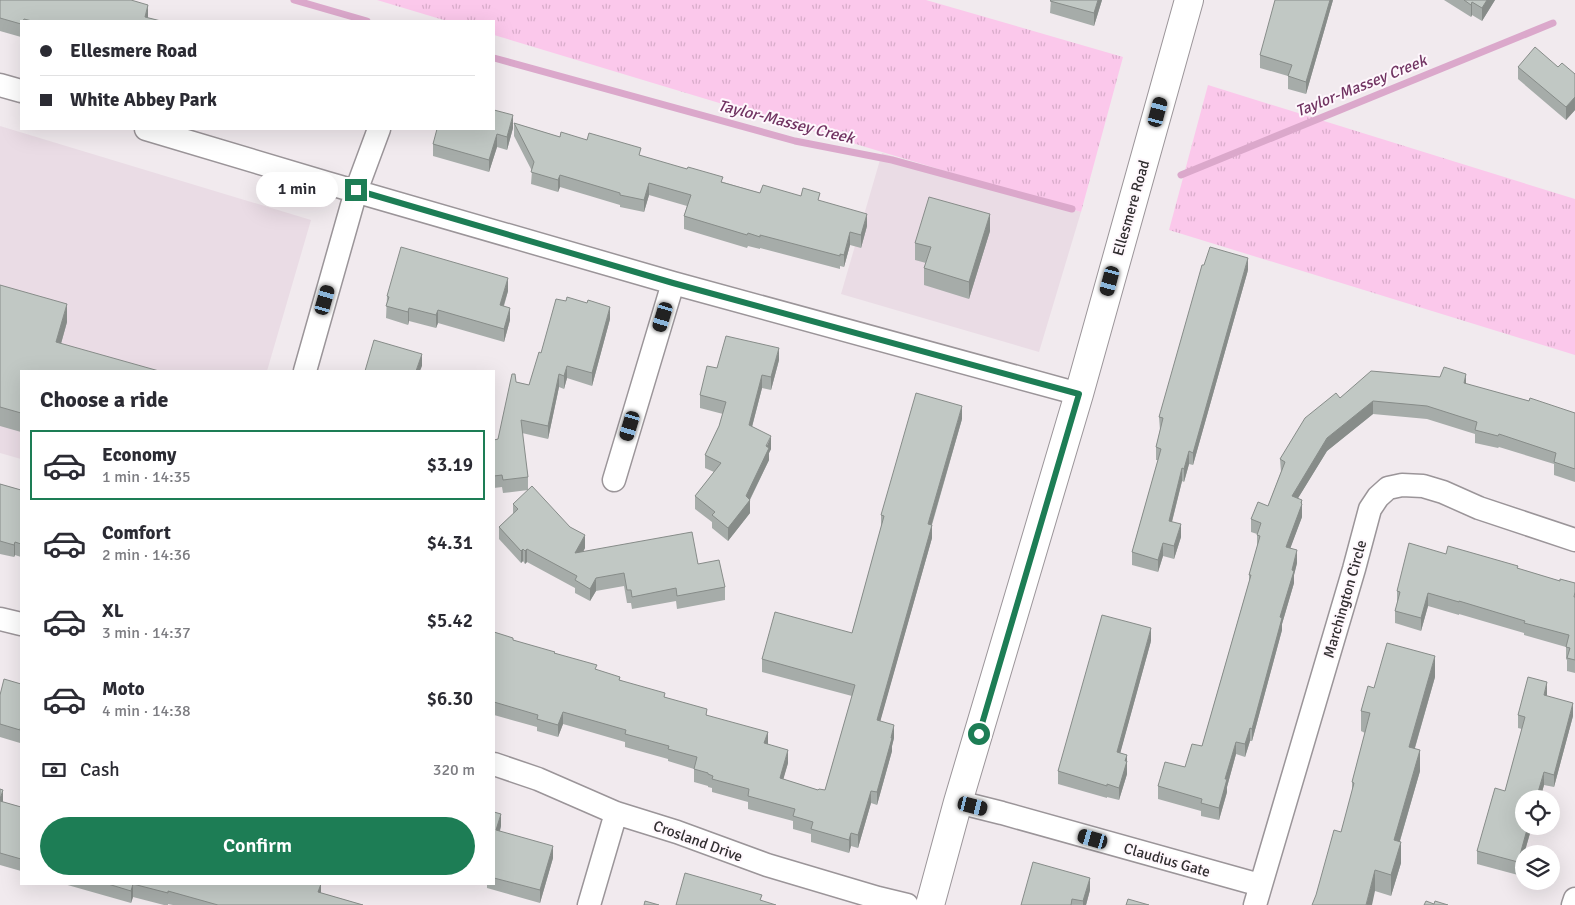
<!DOCTYPE html>
<html lang="en">
<head>
<meta charset="utf-8">
<style>
  body { margin:0; font-family:Signika,sans-serif; background:#f7f7f7; color:#2b2b33; height:100vh; display:flex; flex-direction:column; font-size:19px; white-space:nowrap }
  * { box-sizing:border-box; margin:0 }
  p { font-size:16px; color:#7c7c81 }
  .icon { flex:none; width:28px; height:28px; fill:none; stroke:currentColor; stroke-width:2; stroke-linecap:round; stroke-linejoin:round }
  .map { position:relative; flex:1; overflow:hidden }
  .drawer { position:absolute; left:20px; top:370px; width:475px; height:515px; display:flex; flex-direction:column; background:#fff; border-radius:0px; box-shadow:0 5px 20px #0002 }
  .drawer>* { flex:none }
  .hud { position:absolute; left:20px; top:20px; width:475px; height:110px; border-radius:0px; box-shadow:0 5px 20px #0002; display:grid; align-content:center; height:110px; padding:0 20px; background:#fff }
  .tools { position:absolute; left:1515px; top:790px; display:grid; gap:10px }
  .tools a { display:grid; place-items:center; width:45px; height:45px; border-radius:50%; background:#fff; box-shadow:0 5px 20px #0002; font-size:25px }
  .end { position:absolute; width:22px; height:22px; margin:-11px; border:6px solid #1d7d55; background:#fff; box-shadow:0 0 0 2px #fff }
  .from { border-radius:50% }
  .bubble { position:absolute; height:35px; border-radius:18px; background:#fff; box-shadow:0 5px 20px #0002; font-size:16px; font-weight:600; line-height:35px; text-align:center }
  .car { position:absolute; width:15px; height:30px; margin:-15px -8px; border-radius:6px; box-shadow:0 0 4px 1px #0007; background:linear-gradient(#222 24%,#8ab4d8 0 40%,#222 0 76%,#8ab4d8 0 86%,#222 0) }
  .hud b { display:flex; align-items:center; gap:18px; height:48px; font-size:19px }
  .hud b+b { border-top:1px solid #e1e1e2 }
  .hud i { width:12px; height:12px; background:#2b2b33 }
  ul { padding:0; list-style:none }
  li { display:flex; align-items:center; gap:15px; height:70px; margin:0 10px 8px; padding:0 10px; border:2px solid transparent; border-radius:0px }
  li div { flex:1 }
  li b { display:block; font-size:19px }
  li em { font-style:normal; font-weight:600 }
  li.active { border-color:#1d7d55 }
  li>.icon { width:45px; height:45px; stroke-width:1.5 }
  h2 { padding:0 20px; font-size:22px; line-height:60px }
  .pay { display:flex; align-items:center; gap:12px; height:55px; padding:0 20px; font-size:19px }
  .pay p { margin-inline-start:auto }
  .cta { display:flex; gap:10px; margin-top:auto; padding:10px 20px }
  .cta a { flex:1; height:58px; border-radius:30px; background:#1d7d55; color:#fff; font-size:20px; font-weight:600; line-height:58px; text-align:center }
  .map>svg:first-child { display:block }
  .built { fill:#eadce5 }
  .grass { fill:url(#grass-tufts) }
  .lines { fill:none; stroke-linecap:round; stroke-linejoin:round }
  .stream { stroke:#dba8cb; stroke-width:7 }
  .street-casing { stroke:#9b9599; stroke-width:25 }
  .secondary-casing { stroke:#9b9599; stroke-width:30 }
  .street { stroke:#fff; stroke-width:22 }
  .secondary { stroke:#fff; stroke-width:28 }
  .wall { fill:#a6aca9 }
  .shaded-wall { fill:#878c89 }
  .building { fill:#c1c8c4; stroke:#878c89 }
  .route { stroke:#1d7d55; stroke-width:6 }
  .labels { text-anchor:middle; dominant-baseline:central; stroke-width:4; stroke-linejoin:round; paint-order:stroke }
  .street-label { font-size:15px; fill:#312e30; stroke:#fef7fc }
  .water-label { font-size:16px; font-style:italic; fill:#713462; stroke:#fef7fc }
</style>
</head>
<body>
<div class="map">
<svg width="1575" height="905" viewBox="0 0 1575 905">
  <defs>
    <pattern id="grass-tufts" width="24" height="20" patternUnits="userSpaceOnUse" patternTransform="scale(1.25)"><rect width="24" height="20" fill="#fbc8eb"/><path d="M3 7l-1-3M5 7V3M7 7l1-3M15 17l-1-3M17 17v-4M19 17l1-3" fill="none" stroke="#d8acca"/></pattern>
  </defs>
  <rect width="100%" height="100%" fill="#f1eaee"/>
  <path class="built" d="M0,126L311,220L267,371H21V459L0,453Z
    M882,153L1081,212L1039,352L841,294Z"/>
  <path class="grass" d="M377,0H926L1123,57L1081,212L494,35V21H447Z
    M1208,85L1575,199V355L1169,230Z"/>
  <g class="lines">
    <path class="stream" d="M294,0L367,21
      M494,58L795,141L892,160L1072,209
      M1181,175L1553,23"/>
    <g class="street-casing">
      <path id="street" d="M0,85L21,91
        M146,129L327,183L673,283L1079,394
        M305,371L356,191L379,129
        M614,480L673,283
        M0,619L21,624
        M494,764L538,779L616,813L677,832L767,865L878,898L907,905
        M958,802L1002,813L1260,885
        M589,905L616,813
        M1255,905L1354,569L1370,509L1378,497L1388,488L1402,485L1423,486L1443,492L1479,508L1575,540
        M1573,905L1575,899"/>
    </g>
    <g class="secondary-casing">
      <path id="secondary" d="M930,905L958,802L1079,394L1189,0"/>
    </g>
    <use href="#street" class="street"/>
    <use href="#secondary" class="secondary"/>
  </g>
  <path class="wall" d="M0,0L148,18L161,21H21V37L0,31Z
    M1051,0H1102L1094,26L1050,13Z
    M1333,0L1306,94L1288,89V76L1260,68V55Z
    M1444,0H1495L1482,21L1472,15L1471,17Z
    M1518,67H1558L1575,74V110L1566,120L1518,79Z
    M514,123L560,137L641,156L723,182L760,193L801,196L820,201L867,226L861,248L850,245L844,267L840,266V269L760,248V249L748,246L747,248L684,229V216L687,206L649,195L644,212L620,207V205L560,187L558,192L531,184L532,171L514,136Z
    M513,128L507,150L497,147L489,172L433,156V144Z
    M990,231L969,299L924,285V268L926,263L915,260V243Z
    M1248,270L1193,465L1189,464L1184,482L1182,481L1172,522L1181,537L1174,559L1163,556L1158,572L1132,565V552L1158,460H1156V447L1160,430L1159,417Z
    M0,285L67,322L61,344L21,371V432L0,426Z
    M508,291L504,306L510,320L504,342L438,323L436,328L409,321L408,325L386,318L387,296Z
    M610,319L592,386L567,378L564,389L559,387L548,439L522,433L528,477V490L503,493L502,487L494,488V440L498,439L516,382L529,385L541,353Z
    M779,360L771,390L762,388L752,427L771,449L769,453V460L750,500V513L728,541L712,528V522L695,509V496L714,472L705,468V455L719,426L723,414L700,408V395L717,368Z
    M1466,384L1575,413V482L1554,475V464L1499,447L1498,448L1475,443V434L1427,419L1373,414L1327,451L1298,498L1302,504V517L1290,548L1297,563L1294,575V583L1282,624V630L1252,741H1250L1245,757L1236,754L1227,787V792L1219,820L1201,816V811L1158,799V786L1185,767L1202,746L1249,582V575L1257,547V534L1251,532V519L1268,506L1281,472L1280,459L1340,398Z
    M962,419L932,525V538L880,721L894,738L892,746V751L877,805L871,803L858,848L851,846L849,853L811,842V834L793,829V821L748,809V802L712,792V788L708,787V786L694,782V769L668,761V759L625,747V742L563,724L558,737L537,731V727L494,715V632L513,640L555,653L597,670L620,680L665,697L707,715L768,744L788,763L783,779L818,790H825L852,696L762,672V659L852,633L881,528V515Z
    M0,484L21,490V557L15,555L14,557L0,554Z
    M513,504L585,548L583,552L698,564L725,587V600L677,609L676,601L632,609L631,603H627L624,586L596,591L590,601L575,593V588L527,562L525,564L523,561L521,563L499,539V527L513,514Z
    M1446,554L1518,569L1560,581L1575,583V673L1567,671V660L1566,659V647L1524,635V633L1459,614V615L1428,606L1421,631L1395,623V611L1397,604V591Z
    M1151,641L1120,753L1127,755V774L1119,800L1107,797V798L1058,784V771Z
    M1435,677L1415,748L1420,771L1400,841L1401,863L1391,896L1375,891L1341,832L1352,792V782L1365,733L1361,731V711L1374,688Z
    M21,684L20,743L0,737V695Z
    M1547,695V696L1573,716L1554,787L1544,785L1518,875L1477,864V851L1505,791L1522,729L1518,728V715Z
    M0,789L3,802L21,807V871L0,865Z
    M494,812L501,826L500,831L553,858L540,903L487,888V884H494Z
    M64,884H321V893L363,905H173L168,904V905H164L133,897L131,903Z
    M1090,890L1086,905H1021Z"/>
  <path class="shaded-wall" d="M1098,0H1102L1094,26V13Z
    M1330,0H1333L1306,94V82Z
    M1487,0H1495L1482,21V8Z
    M1472,2V15L1471,17V5Z
    M148,5V18L145,17Z
    M1575,97V110L1566,120V107Z
    M513,115V128L507,150V137Z
    M497,134V147L489,172V160Z
    M560,175V187L558,192V180Z
    M649,183V195L644,212V200Z
    M867,214V226L861,248V235Z
    M990,214V231L969,299V282Z
    M850,232V245L844,267V255Z
    M1248,258V270L1193,465V453Z
    M508,278V291L500,317V305Z
    M67,304V322L56,361V342Z
    M610,307V319L592,386V373Z
    M409,308V321L408,325V312Z
    M510,308V320L504,342V329Z
    M438,310V323L436,328V315Z
    M779,348V360L771,390V377Z
    M422,354V366L420,371H416Z
    M567,366V378L564,389V376Z
    M559,374V387L548,439V426Z
    M1466,374V387L1464,383Z
    M762,375V388L749,438V425Z
    M1373,401V414L1327,451L1292,508V496L1327,438Z
    M962,406V419L928,537V524Z
    M771,436V449L769,453V460L749,501L750,500V513L728,541V528L746,496Z
    M1189,451V464L1184,482V469Z
    M1182,468V481L1169,533V521Z
    M1302,500V517L1286,560V547Z
    M1181,524V537L1174,559V546Z
    M932,525V538L877,733V720Z
    M585,535V548L575,566V553Z
    M15,542V555L14,557V545Z
    M1163,543V556L1158,572V560Z
    M523,549V561L521,563V551Z
    M527,549V562L525,564V551Z
    M1297,550V563L1294,575V583L1282,624V630L1252,741V729Z
    M596,578V591L590,601V589Z
    M1428,593V606L1421,631V618Z
    M1151,628V641L1117,765V752Z
    M1435,656V677L1409,768V747Z
    M1547,682V695L1544,708V695Z
    M1573,703V716L1554,787V775Z
    M563,712V724L558,737V725Z
    M21,725V738L20,743V730Z
    M894,725V738L892,746V751L877,805V792Z
    M1250,728V741L1245,757V744Z
    M768,732V745L764,743Z
    M1236,742V754L1227,787V792L1219,820V808L1225,779Z
    M788,750V763L780,791V778Z
    M1420,750V771L1394,861V840Z
    M1127,755V774L1119,800V788L1125,761Z
    M1544,772V785L1540,799H1536Z
    M3,790V802L0,812V799Z
    M871,791V803L858,848V835Z
    M501,814V826L496,843V830Z
    M1528,826H1532L1518,875V862Z
    M851,833V846L849,853V840Z
    M1401,842V863L1391,896V875Z
    M553,846V858L540,903V890Z
    M1375,870V891L1372,905H1366Z
    M1090,878V890L1086,905H1083V901Z
    M133,884V897L131,903V891Z
    M321,884V895L318,892Z"/>
  <path class="building" d="M0,0H131L148,5L145,17L161,21H32L24,19L23,21H21V24L0,18Z
    M1051,0H1098L1094,13L1050,1Z
    M1275,0H1330L1306,82L1288,76L1292,65L1260,55Z
    M1464,0H1487L1482,8L1472,2L1471,5Z
    M1535,47L1558,67L1562,63L1575,74V97L1566,107L1518,67Z
    M494,110L513,115L507,137L497,134L489,160L433,144L437,129H494Z
    M514,123L560,137L561,132L587,140L589,133L641,148L639,155L687,169L688,167L723,177L721,182L760,193L763,185L801,196L803,188L820,193L818,200L867,214L861,235L850,232L844,255L840,254V256L760,235V237L748,233L747,235L684,216L691,195L649,183L644,200L620,195V193L560,175L558,180L531,172L534,162Z
    M929,197L990,214L969,282L924,268L931,247L915,243Z
    M401,247L508,278L500,305L510,308L504,329L438,310L436,315L409,308L408,312L386,306L389,297L387,296Z
    M1210,247L1248,258L1193,453L1189,451L1184,469L1182,468L1169,521L1181,524L1174,546L1163,543L1158,560L1132,552L1161,449L1156,447L1163,418L1159,417L1193,297L1202,265H1204Z
    M0,285L67,304L56,342L159,371H21V413L0,407Z
    M567,297L587,303L588,300L610,307L592,373L567,366L564,376L559,374L548,426L521,420L528,477L503,480L502,475L494,476V440L498,439L512,374H515L516,382L529,385L539,352L541,353L556,299L566,301Z
    M726,336L779,348L771,377L762,375L749,425L771,436L766,446L769,448L746,496L750,500L728,528L712,515L715,512L695,496L721,463L705,455L719,426L726,402L700,395L707,366L717,368Z
    M374,340L422,354L416,371H365Z
    M1444,367L1466,374L1464,383L1529,401L1530,398L1575,413V469L1554,462L1556,453L1499,434L1498,436L1475,430L1477,422L1427,406L1373,401L1327,438L1292,496L1302,500L1301,503L1302,504L1286,547L1297,550L1292,570L1294,571L1280,617L1282,618L1252,729L1250,728L1245,744L1236,742L1225,779H1227L1219,808L1201,803L1202,799L1158,786L1165,762L1185,767L1192,744L1202,746L1251,575H1249L1260,536L1257,535L1261,523L1251,519L1258,502L1268,506L1285,462L1280,459L1305,418L1336,393L1340,398L1371,371L1440,377Z
    M916,393L962,406L928,524L932,525L877,720L894,725L891,738H892L877,792L871,791L858,835L851,833L849,840L811,829L813,822L793,816L795,809L748,796L749,789L712,779L713,776L708,774V773L694,769L697,757L668,749L669,746L625,734L626,730L563,712L558,725L537,719L538,715L494,702V632L513,638V640L555,652L554,653L597,665L595,669L620,677L619,680L665,693L664,697L707,709L706,715L768,732L764,743L788,750L780,778L818,790L819,789L825,790L855,685L762,659L775,612L852,633L884,516L881,515Z
    M0,484L21,490V544L15,542L14,545L0,541Z
    M532,486L570,527L585,535L575,553L692,532L698,564L719,560L725,587L677,596L676,588L632,597L631,590H627L624,573L596,578L590,589L575,580L577,576L527,549L525,551L523,549L521,551L499,527L518,509L513,504Z
    M1409,543L1446,554L1448,546L1518,566L1517,568L1560,581V579L1575,583V592L1574,597H1575V660L1567,658L1570,648L1566,647L1569,635L1524,623L1525,621L1459,601V602L1428,593L1421,618L1395,611L1400,592L1397,591Z
    M1102,615L1151,628L1117,752L1127,755L1125,761H1127L1119,788L1107,784V786L1058,771Z
    M1387,643L1435,656L1409,747L1420,750L1394,840L1401,842L1391,875L1375,870L1366,905H1312L1316,895L1334,830L1341,832L1354,783L1352,782L1370,713L1361,711L1368,686L1374,688Z
    M1528,677L1547,682L1544,695L1573,703L1554,775L1544,772L1536,799H1524V826H1528L1518,862L1477,851L1495,788L1505,791L1525,717L1518,715Z
    M4,679L21,684V725L20,730L0,724V695Z
    M0,789L3,790L0,799Z
    M0,801L21,807V859L0,853Z
    M494,812L501,814L496,830L553,846L540,890L494,878Z
    M1033,862L1090,878L1083,901L1072,899L1071,905H1021Z
    M685,873L762,895L760,900L776,905H676Z
    M108,884H321L318,892L363,905H218L168,891V893L133,884L131,891Z
    M1128,899L1149,905H1126Z
    M645,901L659,905H644Z
    M1426,901L1434,904L1435,901L1448,905H1424Z"/>
  <g class="lines">
    <path class="route" d="M356,190L673,283L1079,394L979,734"/>
  </g>
  <g class="labels">
    <g class="street-label">
      <text transform="translate(1131 208) rotate(-74)">Ellesmere Road</text>
      <text transform="translate(1345 599) rotate(-74)">Marchington Circle</text>
      <text transform="translate(698 841) rotate(20)">Crosland Drive</text>
      <text transform="translate(1167 860) rotate(16)">Claudius Gate</text>
    </g>
    <g class="water-label">
      <text transform="translate(1361 86) rotate(-22)">Taylor-Massey Creek</text>
      <text transform="translate(786 122) rotate(14)">Taylor-Massey Creek</text>
    </g>
  </g>
</svg>
<div class="tools">
<a><svg class="icon" aria-label="locate" viewBox="0 0 24 24"><circle cx="12" cy="12" r="6"/><path d="M12 2v4M12 18v4M2 12h4M18 12h4"/></svg></a>
<a><svg class="icon" aria-label="layers" viewBox="0 0 24 24"><path d="M12 4l9 5-9 5-9-5zM3 14l9 5 9-5"/></svg></a>
</div>
<i class="end from" style="left:979px;top:734px"></i>
<i class="end" style="left:356px;top:190px"></i>
<div class="bubble" style="left:256px;top:172px;width:82px">1 min</div>
<i class="car" style="left:1158px;top:112px;rotate:15deg"></i>
<i class="car" style="left:1110px;top:281px;rotate:195deg"></i>
<i class="car" style="left:325px;top:300px;rotate:16deg"></i>
<i class="car" style="left:663px;top:317px;rotate:197deg"></i>
<i class="car" style="left:630px;top:426px;rotate:197deg"></i>
<i class="car" style="left:973px;top:806px;rotate:104deg"></i>
<i class="car" style="left:1093px;top:839px;rotate:286deg"></i>
<div class="hud">
<b><i class="from"></i>Ellesmere Road</b>
<b><i></i>White Abbey Park</b>
</div>
<section class="drawer">
<h2>Choose a ride</h2>
<ul>
<li class="active"><svg class="icon" aria-label="car" viewBox="0 0 24 24"><path d="M5 17H2v-5l4-1 3-4h7l3 4 3 1v5h-3M9 17h6M6 11h13"/><circle cx="7" cy="17" r="2"/><circle cx="17" cy="17" r="2"/></svg><div><b>Economy</b><p>1 min · 14:35</p></div><em>$3.19</em></li>
<li><svg class="icon" aria-label="car" viewBox="0 0 24 24"><path d="M5 17H2v-5l4-1 3-4h7l3 4 3 1v5h-3M9 17h6M6 11h13"/><circle cx="7" cy="17" r="2"/><circle cx="17" cy="17" r="2"/></svg><div><b>Comfort</b><p>2 min · 14:36</p></div><em>$4.31</em></li>
<li><svg class="icon" aria-label="car" viewBox="0 0 24 24"><path d="M5 17H2v-5l4-1 3-4h7l3 4 3 1v5h-3M9 17h6M6 11h13"/><circle cx="7" cy="17" r="2"/><circle cx="17" cy="17" r="2"/></svg><div><b>XL</b><p>3 min · 14:37</p></div><em>$5.42</em></li>
<li><svg class="icon" aria-label="car" viewBox="0 0 24 24"><path d="M5 17H2v-5l4-1 3-4h7l3 4 3 1v5h-3M9 17h6M6 11h13"/><circle cx="7" cy="17" r="2"/><circle cx="17" cy="17" r="2"/></svg><div><b>Moto</b><p>4 min · 14:38</p></div><em>$6.30</em></li>
</ul>
<div class="pay"><svg class="icon" aria-label="cash" viewBox="0 0 24 24"><path d="M3 7h18v10H3z"/><circle cx="12" cy="12" r="2"/></svg>Cash<p>320 m</p></div>
<div class="cta"><a>Confirm</a></div>
</section>
</div>
</body>
</html>
